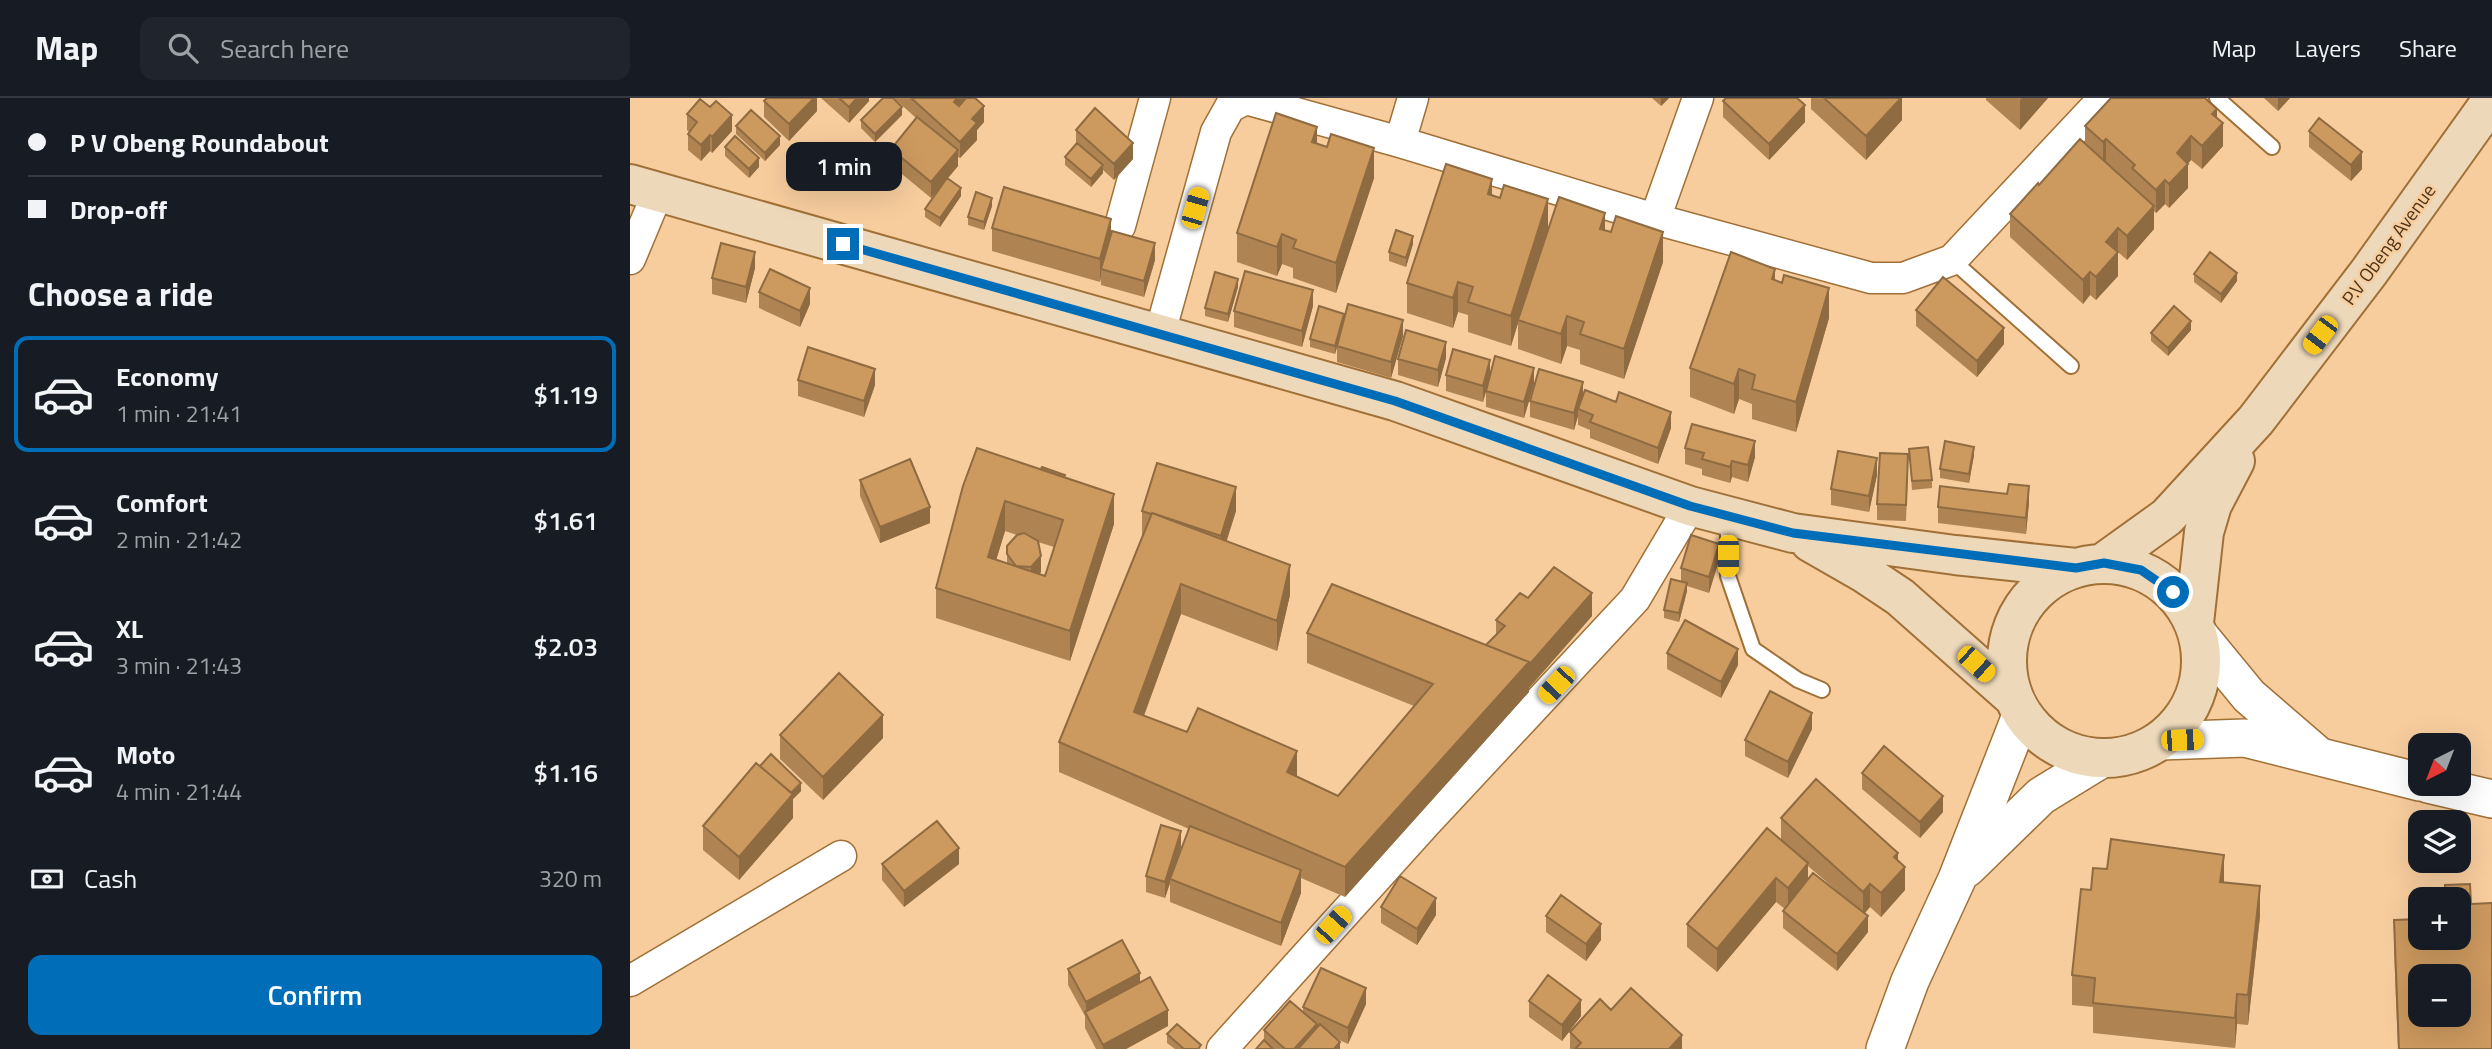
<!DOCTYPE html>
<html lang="en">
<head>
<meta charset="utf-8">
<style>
  body { margin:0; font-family:"Titillium Web",sans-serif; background:#20242c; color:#f1f3f6; height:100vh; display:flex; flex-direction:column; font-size:26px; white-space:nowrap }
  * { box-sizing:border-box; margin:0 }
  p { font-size:23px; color:#9ea1a6 }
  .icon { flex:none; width:38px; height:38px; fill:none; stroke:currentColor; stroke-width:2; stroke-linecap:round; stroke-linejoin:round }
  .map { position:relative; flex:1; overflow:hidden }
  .sheet { display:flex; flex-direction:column; background:#171b24; width:630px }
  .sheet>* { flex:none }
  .top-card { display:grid; align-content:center; height:154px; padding:0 28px; background:#171b24 }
  .needle { width:46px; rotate:222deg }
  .controls { position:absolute; left:1778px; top:635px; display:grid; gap:14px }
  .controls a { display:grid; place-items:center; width:63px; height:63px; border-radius:14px; background:#171b24; box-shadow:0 7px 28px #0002; font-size:35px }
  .end { position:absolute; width:32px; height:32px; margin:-16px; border:9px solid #006db8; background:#fff; box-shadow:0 0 0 4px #fff }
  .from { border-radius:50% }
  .bubble { position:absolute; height:49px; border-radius:14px; background:#171b24; box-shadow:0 7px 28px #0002; font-size:23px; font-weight:600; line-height:49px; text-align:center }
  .car { position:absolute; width:21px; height:42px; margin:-21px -10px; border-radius:9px; box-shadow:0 0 5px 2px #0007; background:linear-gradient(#f5c518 24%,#345 0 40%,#f5c518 0 76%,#345 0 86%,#f5c518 0) }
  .top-card b { display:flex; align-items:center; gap:24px; height:66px; font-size:26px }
  .top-card b+b { border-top:2px solid #363941 }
  .top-card i { width:18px; height:18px; background:#f1f3f6 }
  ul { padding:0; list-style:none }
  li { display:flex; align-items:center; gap:21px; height:116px; margin:0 14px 10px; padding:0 14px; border:4px solid transparent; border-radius:14px }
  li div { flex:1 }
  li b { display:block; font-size:26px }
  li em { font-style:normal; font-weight:600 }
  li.current { border-color:#006db8 }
  li>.icon { width:63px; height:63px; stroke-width:1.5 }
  h2 { padding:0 28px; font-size:32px; line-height:84px }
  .pay { display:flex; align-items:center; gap:18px; height:77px; padding:0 28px; font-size:26px }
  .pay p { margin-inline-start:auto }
  .button { display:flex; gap:14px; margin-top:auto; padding:14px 28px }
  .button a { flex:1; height:80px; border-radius:14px; background:#006db8; color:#fff; font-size:28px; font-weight:600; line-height:80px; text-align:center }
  header { display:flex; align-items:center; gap:42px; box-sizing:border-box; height:98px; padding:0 35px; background:#171b24; border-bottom:2px solid #363941 }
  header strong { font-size:33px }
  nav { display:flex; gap:38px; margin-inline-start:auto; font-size:24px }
  .search { width:490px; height:63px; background:#20242c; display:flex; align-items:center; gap:18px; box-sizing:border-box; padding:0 24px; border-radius:14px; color:#9ea1a6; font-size:26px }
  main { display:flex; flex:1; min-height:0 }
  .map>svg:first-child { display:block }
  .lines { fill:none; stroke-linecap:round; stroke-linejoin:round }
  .service-casing { stroke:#a17036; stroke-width:18 }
  .minor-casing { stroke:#a17036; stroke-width:33 }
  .tertiary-casing { stroke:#a17036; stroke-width:40 }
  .secondary-casing { stroke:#a17036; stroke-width:42 }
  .service { stroke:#fff; stroke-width:14 }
  .minor { stroke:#fff; stroke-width:30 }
  .tertiary { stroke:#fff; stroke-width:37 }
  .secondary { stroke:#edd8ba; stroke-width:38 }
  .wall { fill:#af8452; fill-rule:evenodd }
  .shaded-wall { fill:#8f6b42 }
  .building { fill:#cc995f; stroke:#8f6b42; stroke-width:2; fill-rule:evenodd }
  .route { stroke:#006db8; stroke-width:9 }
  .labels { text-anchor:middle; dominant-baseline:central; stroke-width:5; stroke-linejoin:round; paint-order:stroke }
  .street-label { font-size:19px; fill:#49341b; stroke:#f7cd9e }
</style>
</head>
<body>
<header>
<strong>Map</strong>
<div class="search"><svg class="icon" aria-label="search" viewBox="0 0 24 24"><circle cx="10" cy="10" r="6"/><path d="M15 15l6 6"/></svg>Search here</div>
<nav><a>Map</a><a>Layers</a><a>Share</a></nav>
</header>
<main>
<section class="sheet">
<div class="top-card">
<b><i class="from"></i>P V Obeng Roundabout</b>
<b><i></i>Drop-off</b>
</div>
<h2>Choose a ride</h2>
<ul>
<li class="current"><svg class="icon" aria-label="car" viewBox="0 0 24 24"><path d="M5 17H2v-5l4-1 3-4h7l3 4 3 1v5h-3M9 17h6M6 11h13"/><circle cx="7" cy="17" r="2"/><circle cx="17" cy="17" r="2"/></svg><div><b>Economy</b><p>1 min · 21:41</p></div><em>$1.19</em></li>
<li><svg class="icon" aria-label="car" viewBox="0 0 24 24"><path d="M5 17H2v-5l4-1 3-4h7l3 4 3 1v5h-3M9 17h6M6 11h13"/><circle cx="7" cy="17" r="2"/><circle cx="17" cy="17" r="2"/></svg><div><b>Comfort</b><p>2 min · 21:42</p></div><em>$1.61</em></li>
<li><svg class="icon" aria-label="car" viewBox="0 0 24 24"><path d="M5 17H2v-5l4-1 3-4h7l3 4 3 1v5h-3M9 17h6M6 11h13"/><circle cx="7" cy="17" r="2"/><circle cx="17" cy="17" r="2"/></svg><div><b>XL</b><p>3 min · 21:43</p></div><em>$2.03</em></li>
<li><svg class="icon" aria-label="car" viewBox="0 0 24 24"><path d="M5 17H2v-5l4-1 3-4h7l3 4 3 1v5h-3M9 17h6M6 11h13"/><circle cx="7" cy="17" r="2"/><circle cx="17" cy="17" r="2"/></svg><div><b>Moto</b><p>4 min · 21:44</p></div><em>$1.16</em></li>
</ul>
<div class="pay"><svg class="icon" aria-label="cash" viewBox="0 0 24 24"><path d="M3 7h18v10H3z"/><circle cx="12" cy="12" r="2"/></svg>Cash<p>320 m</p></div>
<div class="button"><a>Confirm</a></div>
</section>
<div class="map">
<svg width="1862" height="951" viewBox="0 0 1862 951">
  <rect width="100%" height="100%" fill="#f7cd9e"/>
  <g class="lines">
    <g class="service-casing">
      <path id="service" d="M1587,0L1642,49
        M1322,162L1441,268
        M1098,419V478L1123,551L1168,582L1192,592"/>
    </g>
    <g class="minor-casing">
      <path id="minor" d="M770,44L783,0
        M1025,121L1068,0
        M490,128L525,0
        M0,161L28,94
        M530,235L586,34L600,9L616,1L770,44L1025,121L1241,180H1273L1322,162L1474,0
        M0,883L211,758
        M592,951L797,724L1005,501L1060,408"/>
    </g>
    <g class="tertiary-casing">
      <path id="tertiary" d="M1568,536L1619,598L1685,655
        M1530,643L1615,640L1790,684
        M1798,686L1862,701
        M1337,770L1411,698L1473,660
        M1255,951L1280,883L1327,781L1392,615"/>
    </g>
    <g class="secondary-casing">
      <path id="secondary" d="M0,86L765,303L1060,408L1163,435L1325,457L1446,470
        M1180,444L1234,475L1270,499L1384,600
        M1473,465L1537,419L1626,322L1739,174L1862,2
        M1377 563a97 97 0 1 1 194 0a97 97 0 1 1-194 0Z
        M1564,525L1574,434L1582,407L1605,363"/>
    </g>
    <use href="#service" class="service"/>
    <use href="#minor" class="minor"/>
    <use href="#tertiary" class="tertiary"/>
    <use href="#secondary" class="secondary"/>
  </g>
  <path class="wall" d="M187,0V13L159,43L134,19V3Z
    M191,0H239V3L219,25Z
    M264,0H335L354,24L347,32V42L330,60L328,59V68L318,80L331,98L310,129L295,119V111L313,87L301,100L261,67V51L286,20Z
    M1022,0H1039L1031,8Z
    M1181,0H1272V22L1236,62L1181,11Z
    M1356,0H1418L1390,32L1356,2Z
    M1634,0H1660L1648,13Z
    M1093,3L1175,24L1139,62L1093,19Z
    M57,16L102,33L82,55L80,53L71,63L58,52V36L59,34L57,32Z
    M272,17L245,44L231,30V22Z
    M1587,20L1593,48L1572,71L1561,62L1558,66V90L1539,110L1535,106L1526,115L1524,113V131L1497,162L1488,154V178L1466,202L1460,197L1453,206L1380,139V116L1409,87L1455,46V28Z
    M106,28L150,47L135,63L106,36Z
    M446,32L503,61L484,82L473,72V75L461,89L435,67V59L446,47Z
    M1679,33L1732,71L1721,83L1679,49Z
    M687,45L744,80L706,195L663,180V170L652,166L647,178L607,164V135Z
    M95,49L129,69L119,80L95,58Z
    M862,98L918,131L975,132L1033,164L994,281L950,266V252L937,248L931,266L888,251V225L881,248L838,234V217L828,214L823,230L777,215V185Z
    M362,108L354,132L338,127V119Z
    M362,130L481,136L525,162L514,199L471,187V178L470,184L362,153Z
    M783,146L776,169L759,163V154Z
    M125,170L116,205L82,196V180Z
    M1564,176L1607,183L1591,205L1564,184Z
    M1145,183L1199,220L1166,334L1122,321V306L1109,301L1104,316L1060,299V270Z
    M608,189L598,224L575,218V210Z
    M129,194L180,206L170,229L129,210Z
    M683,208L672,249L604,229V213Z
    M1286,212L1374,246L1347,279L1286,228Z
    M714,222L773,238L761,280L707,264V250L705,256L680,249V241Z
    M1561,232L1538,258L1521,243V235Z
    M816,260L808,289L768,277V261Z
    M860,276L904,286L894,320L856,309V294L853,304L816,293V277Z
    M168,282L245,287L234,319L168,298Z
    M953,298L1041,330L1028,366L960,340V332L948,327V318L944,332L900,319V303Z
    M1055,350L1125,359L1118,384L1102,379L1100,385L1072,377V371L1055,366Z
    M1279,351L1302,382V390L1282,392Z
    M1344,357L1339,385L1310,380V371Z
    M1278,372L1276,423L1247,422V406Z
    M1247,377L1239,414L1201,407V391Z
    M435,379L484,426L440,563L306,520V490L333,388ZM375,433L387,437L377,448V465L366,462ZM408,444L424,449L415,478L409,476L411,474Z
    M230,382L300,425L250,445L230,398Z
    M1399,404L1396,436L1308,425V409Z
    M512,413H606L596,443L660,497L647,553L551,516L514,618L667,678L708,698L784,608L677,565V535L856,547L866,536V522L898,500L962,518L899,590V594L715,799L671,780V795L651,848L540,804V785L535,800L516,794V778L551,749L546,764L559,731L429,674V644L513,437H512Z
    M1089,462L1079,495L1057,488V493L1049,524L1034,520V512L1051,483V470Z
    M1037,555L1108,567L1091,600L1037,571Z
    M1182,631L1158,680L1115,658V642Z
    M150,637L253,640L193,702L150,661Z
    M130,668L171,693L163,701V720L109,782L73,752V728Z
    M1232,675L1313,714L1290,740L1232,691Z
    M1151,720L1268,762L1275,792L1251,819L1240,809L1235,815L1238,834L1207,873L1153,830V813L1155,811L1146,804L1087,874L1057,849V826L1151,742ZM1178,768L1206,792L1178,781Z
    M252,766H329L274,809L252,782Z
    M1594,784L1630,818L1618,927L1607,926L1605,950L1463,935V909L1442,907V877L1461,792Z
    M1841,806L1862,951H1768L1764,852V822L1790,840Z
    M751,809L806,817L787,847L751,825Z
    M916,818L971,842L956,863L916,834Z
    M438,871L510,885L538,928L496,951H466L455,930V918L438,887Z
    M899,903L951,918L932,943L899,919Z
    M736,906L718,946L705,940L710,951H626L634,942V932L673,914V909Z
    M981,912L1052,951H940V934Z
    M537,936L571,951H545L537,945Z"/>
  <path class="shaded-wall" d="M184,0H187V13L159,43V26Z
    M227,0H239V3L219,25V9Z
    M327,0H335L324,20V4Z
    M1031,0H1039L1031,8Z
    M1271,0H1272V22L1236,62V38Z
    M1392,0H1418L1390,32V2Z
    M1648,0H1660L1648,13Z
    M1175,7V24L1139,62V46Z
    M354,8V24L347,32V42L330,60V44L342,21Z
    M272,9V17L245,44V36Z
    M1587,11V31L1593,25V48L1572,71V48L1582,16Z
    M102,17V33L82,55V39Z
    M687,29V59L682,44Z
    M80,37V53L71,63V47Z
    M150,38V47L135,63V55Z
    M1561,38V62L1548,76L1558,66V90L1539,110V86L1547,55Z
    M1476,41V64L1473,67V44Z
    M503,45V61L484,82V66Z
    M744,50V80L706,195V165Z
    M328,52V68L301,100V84Z
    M1732,54V71L1721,83V67Z
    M129,60V69L119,80V71Z
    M473,67V75L461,89V81Z
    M862,81V111L858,96Z
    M1535,82V106L1526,115V92Z
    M331,90V98L310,129V120Z
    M362,100V108L354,132V124Z
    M918,101V131L888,222V225L881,248V218Z
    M1524,108V131L1497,162V138Z
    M975,115V145L970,131Z
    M481,121V144L471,171V178L470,184V161Z
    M1488,130V178L1466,202V179L1476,144Z
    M1033,134V164L994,281V251Z
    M652,136V166L647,178V149Z
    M783,138V146L776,169V160Z
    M525,145V162L514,199V183Z
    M125,154V170L116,205V189Z
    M1145,171V201L1142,181Z
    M1460,174V197L1453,206V182Z
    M1607,175V183L1591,205V196Z
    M608,181V189L598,224V216Z
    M828,184V214L823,230V200Z
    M180,190V206L170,229V213Z
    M1199,190V220L1166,334V304Z
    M683,192V208L672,249V233Z
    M714,216V224L705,256V248Z
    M937,218V248L931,266V236Z
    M773,222V238L761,280V264Z
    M1561,223V232L1538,258V250Z
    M1374,230V246L1347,279V263Z
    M816,244V260L808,289V272Z
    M860,262V278L853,304V288Z
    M904,270V286L894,320V304Z
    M245,271V287L234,319V303Z
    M1109,271V301L1104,316V286Z
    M953,284V300L948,311V318L944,332V315Z
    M1041,314V330L1028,366V350Z
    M1125,343V359L1118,384V367Z
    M1344,349V357L1339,385V376Z
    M1247,360V377L1239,414V398Z
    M1102,363V379L1100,385V369Z
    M1399,388V404L1396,436V420Z
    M606,389V413L591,461V438Z
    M484,396V426L440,563V533Z
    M375,403V433L358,489V459Z
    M300,409V425L250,445V429Z
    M1089,446V462L1079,495V479Z
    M411,458V474L401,485V469Z
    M660,467V497L647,553V523Z
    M1057,485V493L1049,524V515Z
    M551,486V516L504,644V614Z
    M962,495V518L899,590V594L715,799V769L899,564Z
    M1108,551V567L1091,600V584Z
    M1182,615V631L1158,680V664Z
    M253,617V640L193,702V679Z
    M667,653V683L657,674Z
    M171,685V693L163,701V720L109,782V759L155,700Z
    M1313,698V714L1290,740V724Z
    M551,733V749L541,781H540V785L535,800V784Z
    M329,750V766L274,809V793Z
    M1268,755V777L1275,769V792L1251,819V795L1264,759Z
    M1594,757V787L1590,784Z
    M1178,765V788L1158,814V790Z
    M671,772V795L651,848V825Z
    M1146,780V804L1087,874V851Z
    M1240,786V809L1233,817V794Z
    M1630,788V818L1618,927V897Z
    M806,800V817L787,847V831Z
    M1238,818V834L1207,873V856Z
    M971,826V842L956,863V846Z
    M510,875V891L456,916V904Z
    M736,890V906L718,946V930Z
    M1607,896V926L1605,950V920Z
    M951,902V918L932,943V927Z
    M538,912V928L496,951H473V947Z
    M687,926V942L679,951H664Z
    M1052,937V951H1039Z
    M710,944V951H704Z"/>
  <path class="building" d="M137,0H184L159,26L134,3Z
    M209,0H227L219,9Z
    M253,0H263L272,9L245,36L231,22Z
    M281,0H327L324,4L329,8L336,0H345L354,8L342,21L347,25L330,44Z
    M1096,0H1167L1175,7L1139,46L1093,3Z
    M1194,0H1271L1236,38Z
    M1481,0H1575L1587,11L1582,16L1593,25L1572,48L1561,38L1547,55L1558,66L1539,86L1535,82L1526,92L1502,70L1505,67L1476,41L1473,44L1455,28Z
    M70,1L80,9L86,3L102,17L82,39L80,37L71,47L58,36L67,24L57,16Z
    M465,10L503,45L484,66L446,32Z
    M121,12L150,38L135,55L106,28Z
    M646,15L687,29L682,44L697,49L701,36L744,50L706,165L663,150L666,142L652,136L647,149L607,135Z
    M287,19L328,52L301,84L261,51Z
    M1689,20L1732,54L1721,67L1679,33Z
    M105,38L129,60L119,71L95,49Z
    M1450,41L1524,108L1497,138L1488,130L1476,144L1488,154L1466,179L1460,174L1453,182L1380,116L1408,85L1409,87Z
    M447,45L473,67L461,81L435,59Z
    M816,66L862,81L858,96L870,100L874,87L918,101L881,218L838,204L843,189L828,184L823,200L777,185Z
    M317,80L331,90L310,120L295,111Z
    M374,89L481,121L470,161L362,130Z
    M346,94L362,100L354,124L338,119Z
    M929,99L975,115L970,131L981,134L986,118L1033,134L994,251L950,236L954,224L937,218L931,236L888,222Z
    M766,132L783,138L776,160L759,154Z
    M482,133L525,145L514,183L471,171Z
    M91,145L125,154L116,189L82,180Z
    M1101,154L1145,171L1142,181L1152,185L1154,177L1199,190L1166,304L1122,291L1125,277L1109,271L1104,286L1060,270Z
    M1580,154L1607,175L1591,196L1564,176Z
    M140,171L180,190L170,213L129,194Z
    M615,173L683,192L672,233L604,213Z
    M585,174L608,181L598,216L575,210Z
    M1313,179L1374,230L1347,263L1286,212Z
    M718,206L773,222L761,264L707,248Z
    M689,208L714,216L705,248L680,241Z
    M1544,208L1561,223L1538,250L1521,235Z
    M776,232L816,244L808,272L768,261Z
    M178,249L245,271L234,303L168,282Z
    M823,251L860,262L853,288L816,277Z
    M865,258L904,270L894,304L856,293Z
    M909,271L953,284L944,315L900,303Z
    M955,292L986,304L989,294L1041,314L1028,350L960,324L963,317L948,311Z
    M1062,326L1125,343L1118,367L1102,363L1100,369L1072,361L1074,355L1055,350Z
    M1315,343L1344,349L1339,376L1310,371Z
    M1298,349L1302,382L1282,383L1279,351Z
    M347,350L484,396L440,533L306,490L333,388ZM375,403L433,422L415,478L358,459Z
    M1208,353L1247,360L1239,398L1201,391Z
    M1250,355L1278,356L1276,407L1247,406Z
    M280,361L300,409L250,429L230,382Z
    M527,365L606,389L591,438L522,415L521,416L512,413Z
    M412,369L435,377L434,379L411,371Z
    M1379,386L1399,388L1396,420L1308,409L1310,388L1377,396Z
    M522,415L660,467L647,523L551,486L504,614L557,634L568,610L667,653L657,674L708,698L803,586L677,535L702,486L899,564L715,769L429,644Z
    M394,435L408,443L411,458L401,469L386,468L377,456V448L387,437Z
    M1061,437L1089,446L1079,479L1051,470Z
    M924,469L962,495L899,567V564L856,547L875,528L866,522L890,495L898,500Z
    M1041,481L1057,485L1049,515L1034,512Z
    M1055,522L1108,551L1091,584L1037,555Z
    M209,575L253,617L193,679L150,637Z
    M1140,593L1182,615L1158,664L1115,642Z
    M1254,648L1313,698L1290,724L1232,675Z
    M141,656L171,685L161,695L130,668Z
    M126,665L163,696L109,759L73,728Z
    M1186,681L1268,755L1264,759L1275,769L1251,795L1240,786L1233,794L1151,720Z
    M307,723L329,750L274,793L252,766Z
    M531,727L551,733L535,784L516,778Z
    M560,728L671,772L651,825L540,781Z
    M1137,730L1178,765L1158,790L1146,780L1087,851L1057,826Z
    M1481,741L1594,757L1590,784L1630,788L1618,897L1607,896L1605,920L1463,905L1465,880L1442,877L1451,791L1461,792L1463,770L1477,771Z
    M1183,775L1238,818L1207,856L1153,813Z
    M770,778L806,800L787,831L751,809Z
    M1840,786L1841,806L1862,805V951H1769L1764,822L1790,821V840H1829V802H1815V787ZM1790,878H1829V917H1790Z
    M931,797L971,826L956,846L916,818Z
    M492,842L510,875L456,904L438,871Z
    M691,870L736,890L718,930L673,909Z
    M918,877L951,902L932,927L899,903Z
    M520,879L538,912L473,947L455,914Z
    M1001,890L1052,937L1039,951H945L951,945L940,934L970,901L981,912Z
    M660,903L687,926L664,951H655L634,932Z
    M547,926L571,947L568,951H554L537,936Z
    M690,926L710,944L704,951H668Z
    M634,942L643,951H626Z"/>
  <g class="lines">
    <path class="route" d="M213,146L765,303L1060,408L1163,435L1446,470L1474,465L1511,472L1543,494"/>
  </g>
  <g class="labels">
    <g class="street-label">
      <text transform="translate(1758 146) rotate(-54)">P.V Obeng Avenue</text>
    </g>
  </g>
</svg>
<div class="controls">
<a><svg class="needle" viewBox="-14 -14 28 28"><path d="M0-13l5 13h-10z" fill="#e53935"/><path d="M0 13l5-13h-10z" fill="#9ea1a6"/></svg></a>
<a><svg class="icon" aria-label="layers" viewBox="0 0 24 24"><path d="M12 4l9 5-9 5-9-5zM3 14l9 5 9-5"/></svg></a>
<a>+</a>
<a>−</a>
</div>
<i class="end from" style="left:1543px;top:494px"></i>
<i class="end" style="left:213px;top:146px"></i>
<div class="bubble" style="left:156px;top:44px;width:116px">1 min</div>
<i class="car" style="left:565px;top:110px;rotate:16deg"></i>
<i class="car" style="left:1690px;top:237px;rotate:217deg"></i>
<i class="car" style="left:1098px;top:458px;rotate:180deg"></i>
<i class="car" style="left:1346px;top:566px;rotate:132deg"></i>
<i class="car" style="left:926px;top:587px;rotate:223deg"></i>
<i class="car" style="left:1552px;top:642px;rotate:88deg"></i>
<i class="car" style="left:703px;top:827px;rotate:42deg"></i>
</div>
</main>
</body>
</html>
